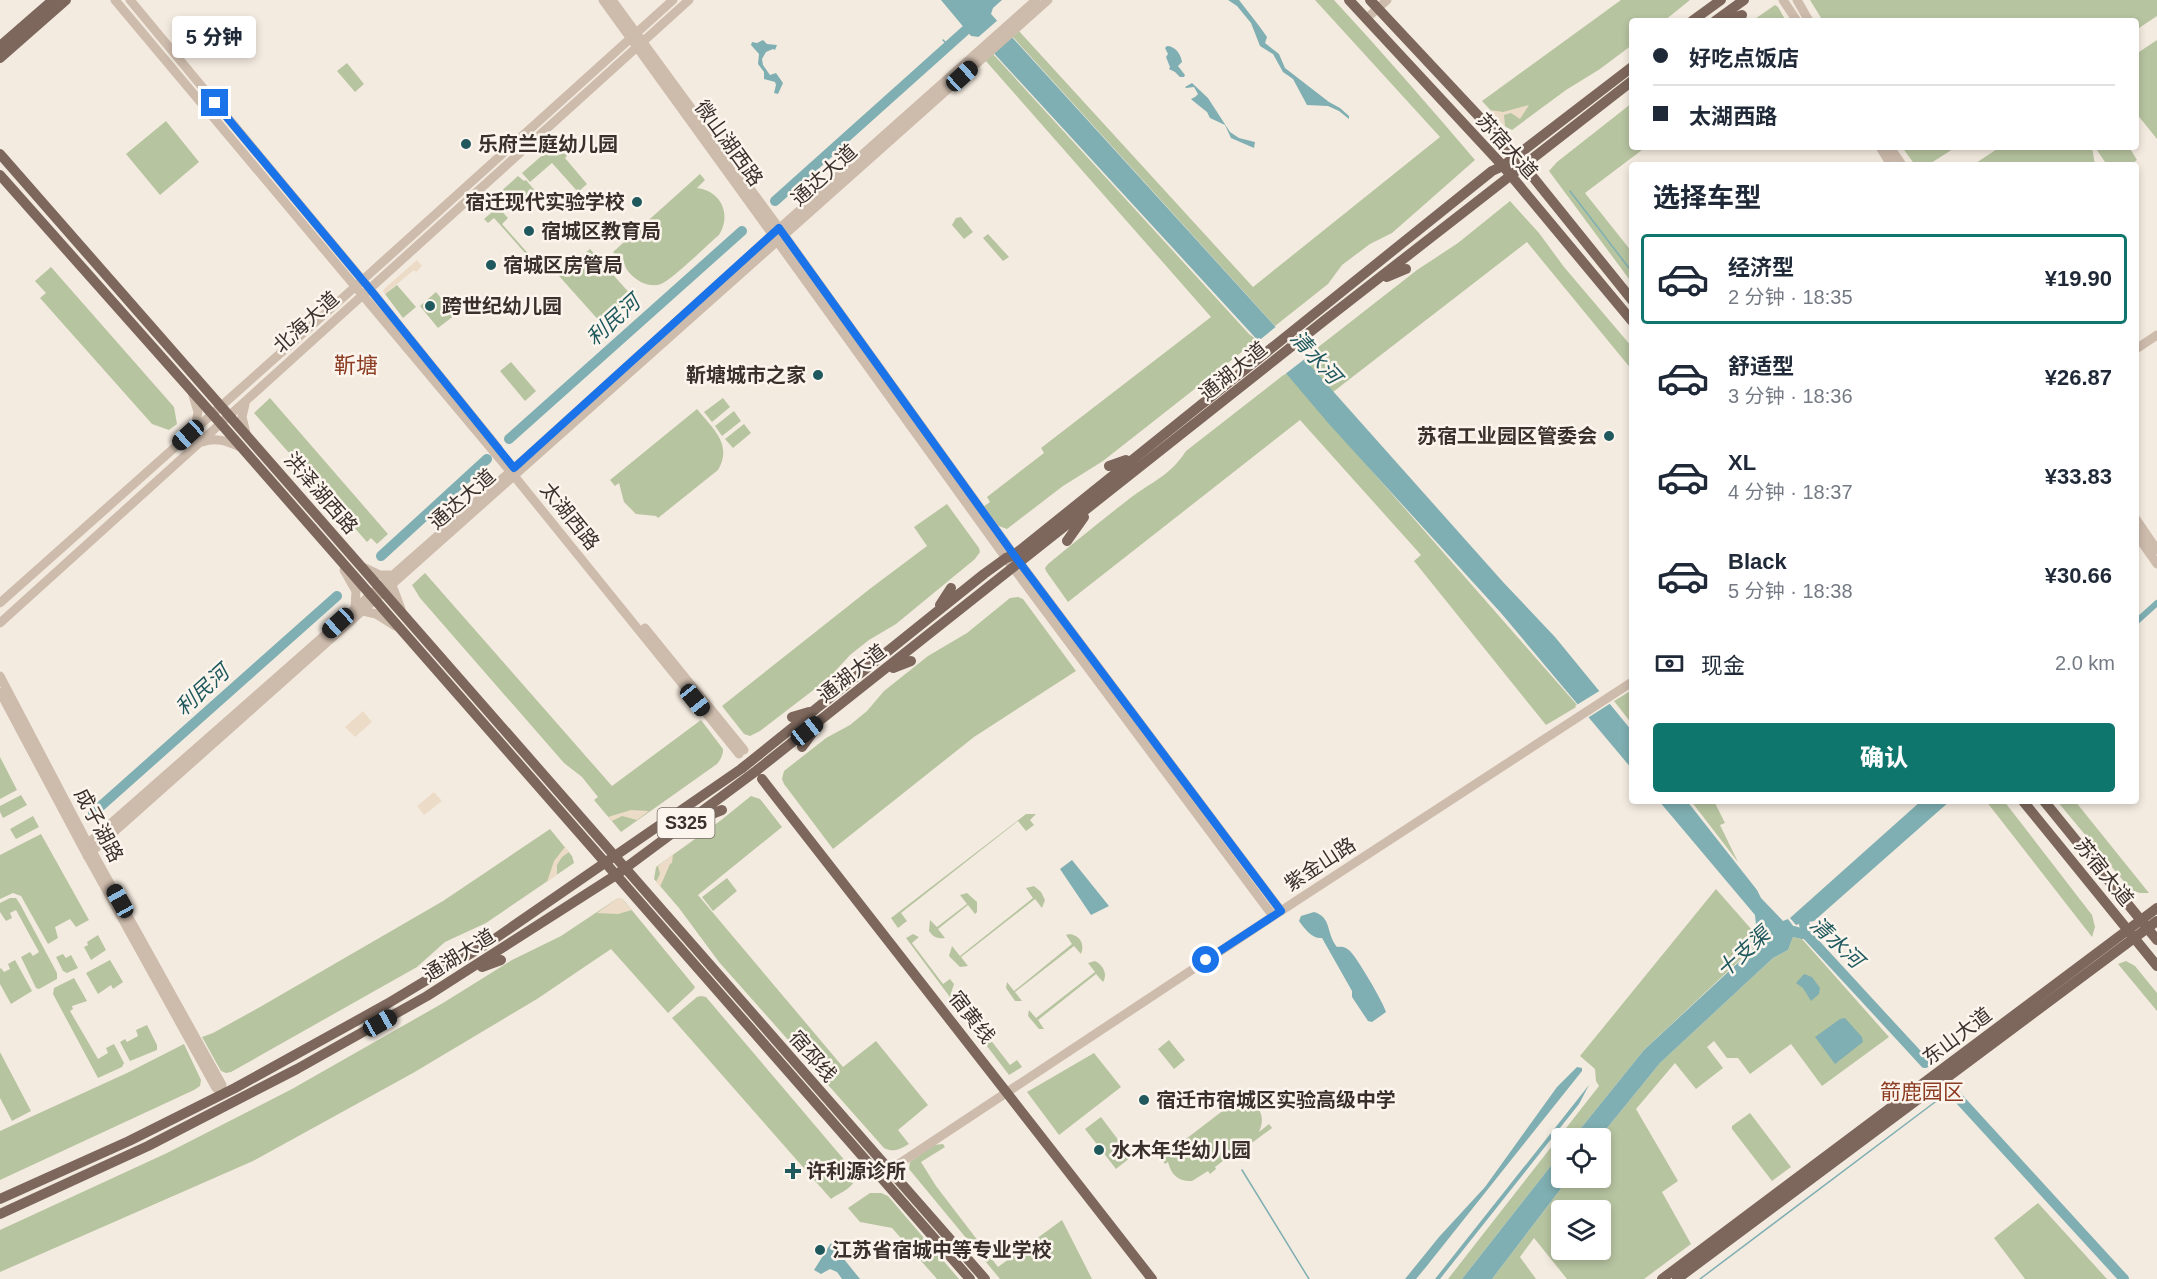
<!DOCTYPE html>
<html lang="zh">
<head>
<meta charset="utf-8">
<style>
  body { margin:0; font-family:Helvetica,"Noto Sans SC",sans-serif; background:#f6f6f7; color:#1f2937; height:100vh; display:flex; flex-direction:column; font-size:22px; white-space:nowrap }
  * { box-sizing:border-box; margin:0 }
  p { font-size:20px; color:#747a83 }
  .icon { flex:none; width:33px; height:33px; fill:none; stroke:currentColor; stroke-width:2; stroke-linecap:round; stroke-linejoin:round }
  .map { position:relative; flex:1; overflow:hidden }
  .drawer { position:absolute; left:1629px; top:162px; width:510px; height:642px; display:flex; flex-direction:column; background:#fff; border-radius:6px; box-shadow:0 3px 9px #0003 }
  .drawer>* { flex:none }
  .guide { position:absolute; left:1629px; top:18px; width:510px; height:132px; border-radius:6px; box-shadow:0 3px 9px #0003; display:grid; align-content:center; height:132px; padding:0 24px; background:#fff }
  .fabs { position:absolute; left:1551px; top:1128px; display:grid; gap:12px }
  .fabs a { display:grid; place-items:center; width:60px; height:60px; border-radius:6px; background:#fff; box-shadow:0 3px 9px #0003; font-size:30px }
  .end { position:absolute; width:27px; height:27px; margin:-14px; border:8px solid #1a73e8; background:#fff; box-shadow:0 0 0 3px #fff }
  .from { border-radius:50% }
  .bubble { position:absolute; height:42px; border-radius:6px; background:#fff; box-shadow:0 3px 9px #0003; font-size:20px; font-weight:800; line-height:42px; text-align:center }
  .car { position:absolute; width:18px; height:36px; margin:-18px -9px; border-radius:8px; box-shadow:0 0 4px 2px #0007; background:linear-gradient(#222 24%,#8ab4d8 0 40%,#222 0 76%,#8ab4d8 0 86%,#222 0) }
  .guide b { display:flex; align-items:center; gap:21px; height:57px; font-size:22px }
  .guide b+b { border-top:2px solid #e0e1e3 }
  .guide i { width:15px; height:15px; background:#1f2937 }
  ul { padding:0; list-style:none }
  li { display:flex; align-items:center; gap:18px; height:90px; margin:0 12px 9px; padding:0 12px; border:3px solid transparent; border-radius:6px }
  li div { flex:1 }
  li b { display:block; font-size:22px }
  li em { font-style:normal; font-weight:800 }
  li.on { border-color:#0f766e }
  li>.icon { width:54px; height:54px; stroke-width:1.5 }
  h2 { padding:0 24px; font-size:27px; line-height:72px }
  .pay { display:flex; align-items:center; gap:15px; height:66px; padding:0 24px; font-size:22px }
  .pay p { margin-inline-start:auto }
  .button { display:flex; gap:12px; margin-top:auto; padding:12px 24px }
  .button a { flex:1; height:69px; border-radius:6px; background:#0f766e; color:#fff; font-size:24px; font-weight:800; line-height:69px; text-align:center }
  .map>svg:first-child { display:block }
  .green { fill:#b7c4a0; fill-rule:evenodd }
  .plaza { fill:#ecdcc7 }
  .water { fill:#7fafb2 }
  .pier { fill:#f4ebe0 }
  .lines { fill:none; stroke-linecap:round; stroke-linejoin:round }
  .stream { stroke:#7fafb2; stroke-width:1.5 }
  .canal { stroke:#7fafb2; stroke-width:6 }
  .river { stroke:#7fafb2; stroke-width:10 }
  .minor { stroke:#cdbbac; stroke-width:9 }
  .major { stroke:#7d675c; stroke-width:10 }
  .route { stroke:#1a73e8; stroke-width:8 }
  .poi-dot { fill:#1f595e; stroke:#fbf5ed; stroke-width:2 }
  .labels { text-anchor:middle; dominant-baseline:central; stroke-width:5; stroke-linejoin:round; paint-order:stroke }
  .shield { fill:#fbf5ed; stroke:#756b65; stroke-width:1.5 }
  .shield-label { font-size:18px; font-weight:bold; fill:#3b302b }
  .street-label { font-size:20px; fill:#3b302b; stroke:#fbf5ed }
  .poi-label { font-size:20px; font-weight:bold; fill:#3b302b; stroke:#fbf5ed; text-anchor:start }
  .water-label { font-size:21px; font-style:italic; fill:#1f595e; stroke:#fbf5ed }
  .neighbourhood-label { font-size:21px; fill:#8c3c22; stroke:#fbf5ed }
  .quarter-label { font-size:22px; fill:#8c3c22; stroke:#fbf5ed }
</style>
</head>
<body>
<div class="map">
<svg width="2157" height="1279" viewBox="0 0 2157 1279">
  <rect width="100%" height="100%" fill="#f4ebe0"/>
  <path class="green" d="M1315,0H1334C1382,52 1429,106 1475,160L1392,233L1370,244L1342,265L1328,284L1275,326L1012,36L1018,30L1253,287L1440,137Z
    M1621,0H1690L1664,21H1632V45L1600,69L1566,90L1512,130L1506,127L1482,101Z
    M1810,0H2157V16L2136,30V21H1823Z
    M1775,5L1778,7L1786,21H1752Z
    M2157,40V139L2136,113V54Z
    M993,54L1249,334L1257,340L1103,461L1063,486L1007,529L996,525L983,507L990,502L987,497L1044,453L1041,448L1211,317L985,60Z
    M347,63L364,84L355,92L337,71Z
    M1632,103V147H1646L1585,193L1632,252V283L1549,171L1557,162Z
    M166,121L199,162L160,195L126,154Z
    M554,145L557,149L559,147L567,156L565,158L587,184L578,192L552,163L530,182L522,173Z
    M1902,147H1956L1928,165H1915Z
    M2000,147H2092L2095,165H1973Z
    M2095,147H2129L2137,160L2130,165H2107Z
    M700,174L705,180L697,188C721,191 732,214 719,235C707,245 673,279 661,284C652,287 642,284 635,278C627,272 623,265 623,254L618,258L613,252Z
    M518,176L524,181L526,180L537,193L516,210L499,193Z
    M1510,201L1539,233L1564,267L1632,347V370L1527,242L1333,392L1303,359L1417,270L1458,243Z
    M498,207L508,218L502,224L532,258L526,263L521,258L525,253L494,218L488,223L484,219Z
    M961,217L973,232L964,239L952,225L956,218Z
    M988,234L1009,257L1003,261L983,238Z
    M590,249L633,297L602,324L559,276Z
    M51,267L174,407L177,424L169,430L152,424L40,298L46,293L35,281Z
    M397,285L416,307L403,318L385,294Z
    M436,292L455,315L438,328L420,306Z
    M511,362L536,391L525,401L500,371Z
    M1286,373L1578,706L1546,725L1414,561L1421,555L1300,420L1068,602L1046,571L1045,568L1048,564C1075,542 1102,520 1129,499C1151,482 1170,476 1186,451Z
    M270,398L388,534L377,544L371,538L367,542L254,413Z
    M723,398L730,407L712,422L704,412Z
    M697,409C713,429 733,444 718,470L658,518L656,516L636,514L624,502L619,483L615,486L610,480Z
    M734,411L741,421L722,436L715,426Z
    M744,424L751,433L733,448L725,439Z
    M947,504L979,548L980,552L975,559L896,624L869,640L850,655L829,678L760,731L750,736L744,734L722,706L871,588L927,546L914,527Z
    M425,573L612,786L701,720L723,749C723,755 721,759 717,764L621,832L594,800L598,797L582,777L564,763L420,598L412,585Z
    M1018,597L1023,599L1076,671L974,737L833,849L784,784L782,779L784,771L826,738L850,725L867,711L884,691L928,656L967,633L1010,598Z
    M1632,690V724L1614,701Z
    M0,757L17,790L0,799Z
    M21,795L27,805L3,818L0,812V806Z
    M751,796L760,799L782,827L698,895L843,1067L876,1041L928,1105L898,1130L909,1144C900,1149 894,1153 884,1148L719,962L679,908L654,879L656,867L720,821Z
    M1691,801H1714L1725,823L1720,825L1738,862Z
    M1986,801H2004L2092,915L2095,927L2092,937Z
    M2057,801H2075L2149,893H2140L2131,890Z
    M1026,814H1036L1030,820L1034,825L1026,831L1018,821L901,913L907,921L898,928L891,918Z
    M33,816L39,827L16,839L10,829Z
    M550,829L572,856L574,863L486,923L445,942L417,967L231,1072L226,1073L221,1071L202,1037L213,1033L260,1007L443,901Z
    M41,834L89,920L76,927L70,919L55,927L58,938L48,944L21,896L13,893L0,899V855Z
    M727,878L737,891L713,911L702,897Z
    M1034,886L1041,892L1045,900L1042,908L1035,899L961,957L968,966L960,967L949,956L952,946L960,956L1033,898L1026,888Z
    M1716,889L1752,930L1756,925L1760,933V941L1644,1050L1573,1138H1562L1561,1153L1462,1279H1448L1599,1086L1596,1081L1595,1069L1580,1056Z
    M967,893L977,902V912L975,914L968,905L938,929L945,938C937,939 933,937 929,931L930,920L937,927L967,904L960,895Z
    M10,898H16L20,904L57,973V979L39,989L36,988L21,957L30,952L33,956L39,952L16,910L10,913L12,918L6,921L0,912V903Z
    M618,898H621L626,903L695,987L693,990L668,1013L611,949L537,999L413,1073L253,1161L0,1272V1230L167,1153L292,1089L443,1003L512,960L561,936Z
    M913,934L919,937L912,943L943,984L950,979L954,984L951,993L964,1010L961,1012L906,938Z
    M1069,934C1080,935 1085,944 1081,954L1074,946L1015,992L1022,1001H1015L1006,988L1007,982L1014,991L1072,944L1066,935Z
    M98,935L106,950L91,960L84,947L88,945L87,942Z
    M1793,937L1802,939L1889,1037L1822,1086L1791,1044L1750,1074L1738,1058H1727L1714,1041L1707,1047L1723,1068L1696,1089L1675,1063L1636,1109L1678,1181L1662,1192L1691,1244L1644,1279H1567L1534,1238L1520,1257L1536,1279H1492L1569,1178H1600L1599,1138L1660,1063L1773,958L1788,950ZM1562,1210H1600V1250H1562Z
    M63,954L66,958L71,955L78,968L67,973L63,971L56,957Z
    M15,960L32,991L11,1004L0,984V969L1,968L4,972L10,969L8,964Z
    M110,960L123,982L113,989L111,985L98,994L86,973Z
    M1095,961C1103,965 1108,974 1103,982L1096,974L1038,1020L1044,1029H1039L1028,1016L1029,1010L1036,1018L1095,972L1088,963Z
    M2126,961L2135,966L2157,993V1011L2118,964Z
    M74,978L87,1001L72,1006L73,1009L70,1011L98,1059L108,1053L106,1048L114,1044L124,1063L122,1067L98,1078L53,994L54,988Z
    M701,996L706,997L852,1169C862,1185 843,1191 831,1199L672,1018L697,997Z
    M969,1012L1010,1065L1017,1060L1022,1067L1009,1075L964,1016Z
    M147,1025L157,1045V1050L130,1061L120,1042L125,1039L127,1042L138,1036L136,1030Z
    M1169,1040L1185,1060L1174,1069L1158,1049Z
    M184,1044L201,1080L200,1086L194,1090L0,1180V1131L127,1073Z
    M0,1052L31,1111L12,1121L0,1098Z
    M1094,1053L1121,1087L1059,1135L1027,1092Z
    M1246,1093L1250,1098L1247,1101C1262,1107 1265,1118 1259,1132L1269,1124L1272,1128L1230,1159L1228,1157L1215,1167L1216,1169L1210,1174L1208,1171L1192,1181C1179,1182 1171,1175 1168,1162L1165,1164L1161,1158Z
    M1750,1113L1791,1167L1772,1181L1732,1129V1126Z
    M1101,1117L1131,1157L1116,1169L1085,1129Z
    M943,1144L945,1147L921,1162L936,1186L998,1267L1062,1220L1092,1279H1000L909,1169L910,1162L934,1145Z
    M870,1193H881L888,1196L959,1279H937L892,1228L860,1222L848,1208Z
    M2038,1203L2107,1279H2025L1994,1238Z"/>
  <path class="plaza" d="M1529,105L1520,119L1511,113L1504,115L1505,126L1490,110L1503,112Z
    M417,260L422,266L416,272L414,270L385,294L383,291L385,288Z
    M363,711L372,722L355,737L345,727Z
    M434,792L442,801L424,815L417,806Z
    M631,810L649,811L637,820L622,816L612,821L608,817Z
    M565,847L569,852L562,857L557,865V875L547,882L554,861Z
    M673,854L672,863L670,864L660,887L656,882L660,874L658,866Z
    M618,898H621L632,910L618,914L597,913Z"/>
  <path class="water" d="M941,0H1002L993,8L991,14L1283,335L1503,582L1555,637L1632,731V769L1501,613L1329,424L1262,345L979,37L971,36Z
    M1228,0H1239C1249,13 1258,24 1267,37L1265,43L1279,54L1285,68L1329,102L1340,108L1349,116V119L1339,111L1328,106L1307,105L1293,79L1283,72L1273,54L1260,46L1251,23L1237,6Z
    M763,40L767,44L777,45L775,50L773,49L766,52L762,59L763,65L770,75L776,73L783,83L778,94L774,93L776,85L775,82L764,79V72L758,64L759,54L751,45L752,42L757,43Z
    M1167,46C1175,46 1181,54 1182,62L1178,66L1185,75L1184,77H1180L1175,72L1169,69L1170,67L1166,57L1168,54L1165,48Z
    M1192,83L1208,98L1230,132L1239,138L1255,142L1254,148L1231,138L1225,125L1210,118L1207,112L1192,100L1191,99L1195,97L1198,94L1194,87L1186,88L1185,87Z
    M1659,801H1687L1757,890L1761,898L1783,921L1788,919L1794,927L1793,928L1800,930L1799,924L1796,925L1790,918L1921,801H1950L1814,921L1809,922L1812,930L1802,939L1793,937L1788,950L1773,958L1660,1063L1599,1138H1573L1644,1050L1755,947L1761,938L1756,925L1755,915Z
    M1072,860L1109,906L1091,915L1060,869Z
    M1314,912C1332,917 1326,934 1337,947C1342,946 1346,947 1350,951C1358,959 1383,1002 1386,1012L1372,1022L1368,1021L1352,997V991L1322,938C1312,939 1305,929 1299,921L1301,916Z
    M1804,974L1812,977L1820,988L1819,994L1811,1001L1803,988L1796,983Z
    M1845,1018L1862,1037L1863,1042L1835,1064L1815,1037L1840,1019Z
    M1577,1067L1582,1068V1071L1426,1267L1416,1279H1405L1439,1237L1485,1187L1557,1087Z
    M1589,1085L1579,1104L1440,1279H1435Z
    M1561,1153L1562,1178H1569L1492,1279H1462Z
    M831,1243L860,1279H842L837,1272L830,1269L821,1274L814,1270Z"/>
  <path class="pier" d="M999,19L1013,35L990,55L975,40Z
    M1278,325L1306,358L1284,375L1256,343Z
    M1601,690L1611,703L1586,719L1575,706Z"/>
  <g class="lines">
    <path class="stream" d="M943,40L949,46
      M1570,191L1632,272
      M1242,1170L1309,1279
      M1700,1279L1951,1090"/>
    <path class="canal" d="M2136,622L2157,603"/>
    <path class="river" d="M775,201L976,21
      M509,439L742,231
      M381,556L487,459
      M93,813L337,596
      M1794,931L1807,935L1925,1063
      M1951,1090L2124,1279"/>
    <path class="minor" d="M115,0L515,477L739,754
      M130,0L369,288L498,448
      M603,0L1006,558L1273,916
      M612,0L779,228L1014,555L1281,911
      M1783,0L1797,21
      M1797,0L1809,21
      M1366,19L1387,0
      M1880,147L1891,165
      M1890,147L1902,165
      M2136,349L2157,335
      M192,392L198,412L195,428
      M245,404L242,417L246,433
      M202,442C216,437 227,441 240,447
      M2136,519L2157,550
      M2136,534L2157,564
      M363,567L380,575H392
      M344,570L356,591L355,608
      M392,585L401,609
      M0,603L356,286L673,0
      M363,611L376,614L395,626
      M0,623L689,0
      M645,628L744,750
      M0,676L88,844L222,1085
      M0,692L83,848L216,1088
      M83,848L510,472L773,234L1036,0
      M87,856L1048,0
      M879,1177L1293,903L1632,682"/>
    <path class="major" d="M1349,0L1503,166L1632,321
      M1370,0L1516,156L1632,300
      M1692,21L1721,0
      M1715,21L1744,0
      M1725,21L1742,15
      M0,46L53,0
      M0,58L66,0
      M0,154L985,1279
      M0,175L221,424L970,1279
      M1387,277L1406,269
      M1109,466L1126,460
      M1067,541L1084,517
      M940,605L951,588
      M893,668L911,661
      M792,717L809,712
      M802,747L816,728
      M762,779L1152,1279
      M2023,801L2157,966
      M2044,801L2157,940
      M699,819L722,810
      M482,967L501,960
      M0,1199L129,1141L235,1088L387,1004L493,940L741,769L984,574L1006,558L1014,555L1492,171L1503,166L1632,67
      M0,1214L148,1146L297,1069L427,996L616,875L756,771L1325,320L1632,81
      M1662,1279L2157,908
      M1677,1279L2157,921"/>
  </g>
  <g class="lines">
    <path class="route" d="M215,103L369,288L514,468L779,228L1014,555L1281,911L1206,960"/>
  </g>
  <g class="poi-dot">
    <circle cx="466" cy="144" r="6"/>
    <circle cx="637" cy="202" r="6"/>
    <circle cx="529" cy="231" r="6"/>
    <circle cx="491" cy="265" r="6"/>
    <circle cx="430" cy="306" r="6"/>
    <circle cx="818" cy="375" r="6"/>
    <circle cx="1609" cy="436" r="6"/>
    <circle cx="1144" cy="1100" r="6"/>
    <circle cx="1099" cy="1150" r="6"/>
    <path d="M790 1162h6v6h6v6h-6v6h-6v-6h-6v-6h6z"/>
    <circle cx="820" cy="1250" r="6"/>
  </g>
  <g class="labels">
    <rect class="shield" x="657.5" y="808" width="57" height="30" rx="4.5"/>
    <g class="shield-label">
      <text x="686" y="823">S325</text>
    </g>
    <g class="street-label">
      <text transform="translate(729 143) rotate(54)">微山湖西路</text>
      <text transform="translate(1507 146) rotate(48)">苏宿大道</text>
      <text transform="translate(824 175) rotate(-42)">通达大道</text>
      <text transform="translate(306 322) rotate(-42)">北海大道</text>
      <text transform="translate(1233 371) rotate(-39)">通湖大道</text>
      <text transform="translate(321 493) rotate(49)">洪泽湖西路</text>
      <text transform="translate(462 499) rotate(-41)">通达大道</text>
      <text transform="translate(570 516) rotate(51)">太湖西路</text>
      <text transform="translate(852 673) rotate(-38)">通湖大道</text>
      <text transform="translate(99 825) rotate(62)">成子湖路</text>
      <text transform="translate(1320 864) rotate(-33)">紫金山路</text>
      <text transform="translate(2104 872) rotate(51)">苏宿大道</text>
      <text transform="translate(459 955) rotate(-32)">通湖大道</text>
      <text transform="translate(972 1017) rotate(52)">宿黄线</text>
      <text transform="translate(1957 1036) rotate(-37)">东山大道</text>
      <text transform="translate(813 1056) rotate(49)">宿邳线</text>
    </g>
    <g class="poi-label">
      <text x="478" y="144">乐府兰庭幼儿园</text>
      <text x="625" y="202" text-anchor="end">宿迁现代实验学校</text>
      <text x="541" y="231">宿城区教育局</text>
      <text x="503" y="265">宿城区房管局</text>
      <text x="442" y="306">跨世纪幼儿园</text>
      <text x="806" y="375" text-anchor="end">靳塘城市之家</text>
      <text x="1597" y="436" text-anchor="end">苏宿工业园区管委会</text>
      <text x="1156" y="1100">宿迁市宿城区实验高级中学</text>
      <text x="1111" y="1150">水木年华幼儿园</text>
      <text x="806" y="1171">许利源诊所</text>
      <text x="832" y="1250">江苏省宿城中等专业学校</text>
    </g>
    <g class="water-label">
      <text transform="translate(613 320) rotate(-42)">利民河</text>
      <text transform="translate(1316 357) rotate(48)">清水河</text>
      <text transform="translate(202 690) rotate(-42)">利民河</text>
      <text transform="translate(1837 942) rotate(43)">清水河</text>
      <text transform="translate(1743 952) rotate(-42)">十支渠</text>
    </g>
    <g class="neighbourhood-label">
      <text x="1922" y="1091">箭鹿园区</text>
    </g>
    <g class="quarter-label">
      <text x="356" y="365">靳塘</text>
    </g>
  </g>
</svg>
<div class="fabs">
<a><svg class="icon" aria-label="locate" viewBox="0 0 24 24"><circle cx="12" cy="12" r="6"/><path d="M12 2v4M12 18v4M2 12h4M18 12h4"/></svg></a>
<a><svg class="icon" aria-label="layers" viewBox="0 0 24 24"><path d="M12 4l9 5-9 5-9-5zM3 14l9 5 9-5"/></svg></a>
</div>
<i class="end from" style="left:1206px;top:960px"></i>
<i class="end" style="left:215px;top:103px"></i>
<div class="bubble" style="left:172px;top:16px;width:84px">5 分钟</div>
<i class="car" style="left:962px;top:76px;rotate:48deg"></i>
<i class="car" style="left:188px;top:435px;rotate:228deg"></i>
<i class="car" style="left:338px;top:623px;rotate:228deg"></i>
<i class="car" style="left:695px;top:700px;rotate:141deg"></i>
<i class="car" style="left:807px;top:731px;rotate:52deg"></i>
<i class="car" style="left:120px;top:901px;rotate:331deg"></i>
<i class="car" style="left:380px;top:1023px;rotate:61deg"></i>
<div class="guide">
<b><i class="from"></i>好吃点饭店</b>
<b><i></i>太湖西路</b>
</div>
<section class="drawer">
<h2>选择车型</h2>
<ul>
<li class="on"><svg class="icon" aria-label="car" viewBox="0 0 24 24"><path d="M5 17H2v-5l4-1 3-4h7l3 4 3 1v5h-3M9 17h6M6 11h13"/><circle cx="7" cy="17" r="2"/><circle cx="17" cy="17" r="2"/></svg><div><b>经济型</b><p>2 分钟 · 18:35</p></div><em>¥19.90</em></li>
<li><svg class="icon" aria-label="car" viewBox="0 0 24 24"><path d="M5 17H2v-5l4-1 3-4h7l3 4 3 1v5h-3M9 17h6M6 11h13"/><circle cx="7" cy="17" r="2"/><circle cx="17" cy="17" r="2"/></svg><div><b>舒适型</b><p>3 分钟 · 18:36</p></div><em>¥26.87</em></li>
<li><svg class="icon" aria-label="car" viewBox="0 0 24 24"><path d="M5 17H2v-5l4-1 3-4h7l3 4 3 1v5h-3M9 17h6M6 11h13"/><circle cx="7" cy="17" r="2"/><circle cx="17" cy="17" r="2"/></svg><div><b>XL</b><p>4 分钟 · 18:37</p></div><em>¥33.83</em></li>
<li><svg class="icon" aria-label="car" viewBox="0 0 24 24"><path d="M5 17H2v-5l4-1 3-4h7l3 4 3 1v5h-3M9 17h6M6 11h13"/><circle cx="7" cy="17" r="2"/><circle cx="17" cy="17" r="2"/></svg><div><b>Black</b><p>5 分钟 · 18:38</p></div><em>¥30.66</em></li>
</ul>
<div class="pay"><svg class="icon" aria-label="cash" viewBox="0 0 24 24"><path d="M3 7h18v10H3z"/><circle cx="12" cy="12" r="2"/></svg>现金<p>2.0 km</p></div>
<div class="button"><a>确认</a></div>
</section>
</div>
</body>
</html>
